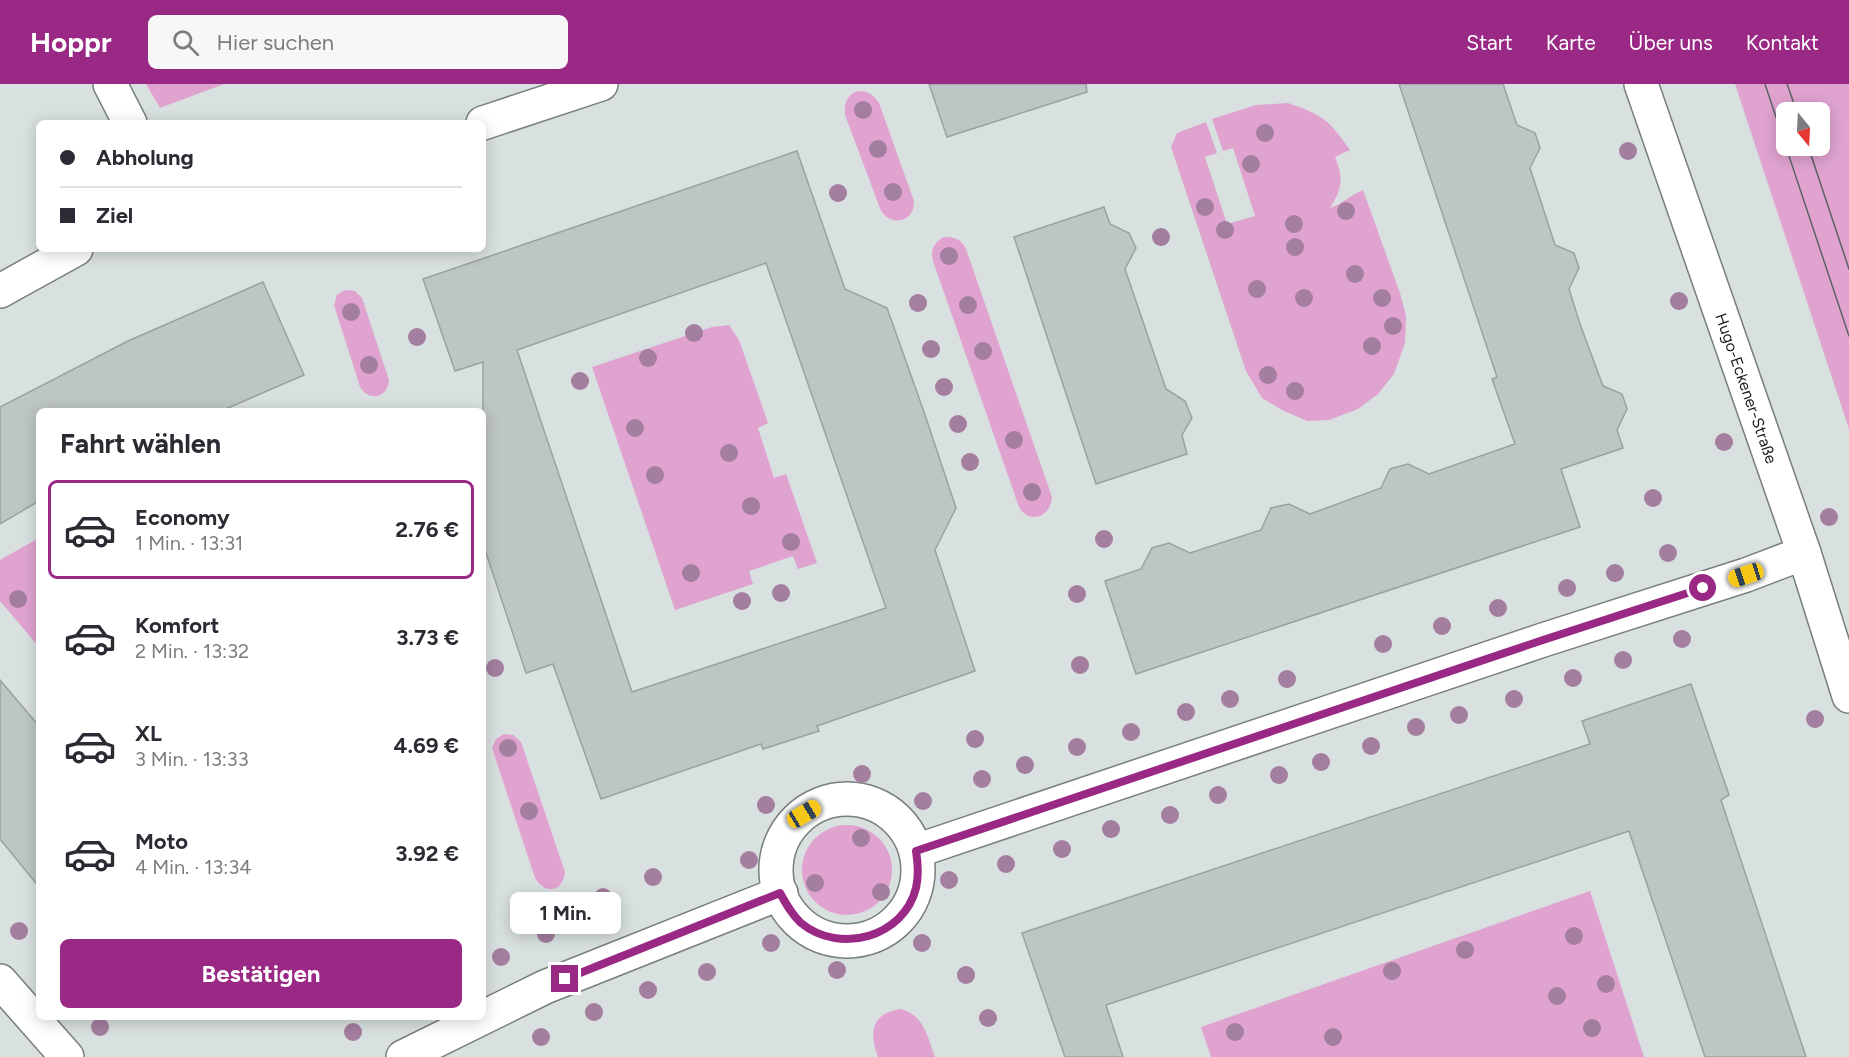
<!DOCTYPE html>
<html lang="de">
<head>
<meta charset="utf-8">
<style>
  body { margin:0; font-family:Figtree,sans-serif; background:#f7f7f7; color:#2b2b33; height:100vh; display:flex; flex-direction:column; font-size:22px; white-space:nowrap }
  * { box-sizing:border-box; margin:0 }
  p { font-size:20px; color:#7c7c81 }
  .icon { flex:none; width:33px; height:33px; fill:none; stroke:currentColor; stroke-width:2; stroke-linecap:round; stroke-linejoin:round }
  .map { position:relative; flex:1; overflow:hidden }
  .details { position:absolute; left:36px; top:324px; width:450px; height:612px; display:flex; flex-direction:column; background:#fff; border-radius:9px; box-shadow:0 3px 15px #0003 }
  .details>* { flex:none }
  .top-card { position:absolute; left:36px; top:36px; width:450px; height:132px; border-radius:9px; box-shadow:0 3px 15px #0003; display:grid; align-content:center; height:132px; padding:0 24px; background:#fff }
  .needle { width:39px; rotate:162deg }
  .tools { position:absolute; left:1776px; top:18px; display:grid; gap:12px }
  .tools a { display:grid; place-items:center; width:54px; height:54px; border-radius:9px; background:#fff; box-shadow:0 3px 15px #0003; font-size:30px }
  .end { position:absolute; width:27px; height:27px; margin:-14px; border:8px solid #9a2885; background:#fff; box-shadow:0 0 0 3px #fff }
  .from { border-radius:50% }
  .bubble { position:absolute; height:42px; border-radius:9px; background:#fff; box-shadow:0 3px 15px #0003; font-size:20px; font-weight:700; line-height:42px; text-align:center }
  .car { position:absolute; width:18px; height:36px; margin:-18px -9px; border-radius:8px; box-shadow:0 0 4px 2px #0007; background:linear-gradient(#f5c518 24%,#345 0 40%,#f5c518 0 76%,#345 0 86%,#f5c518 0) }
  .top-card b { display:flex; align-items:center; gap:21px; height:57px; font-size:22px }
  .top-card b+b { border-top:2px solid #e1e1e2 }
  .top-card i { width:15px; height:15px; background:#2b2b33 }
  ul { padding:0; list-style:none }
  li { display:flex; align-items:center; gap:18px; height:99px; margin:0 12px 9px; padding:0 12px; border:3px solid transparent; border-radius:9px }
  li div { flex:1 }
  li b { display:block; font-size:22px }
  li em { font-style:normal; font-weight:700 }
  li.current { border-color:#9a2885 }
  li>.icon { width:54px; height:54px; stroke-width:1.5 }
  h2 { padding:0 24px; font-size:27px; line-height:72px }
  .action { display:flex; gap:12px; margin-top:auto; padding:12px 24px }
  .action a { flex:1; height:69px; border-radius:9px; background:#9a2885; color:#fff; font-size:24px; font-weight:700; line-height:69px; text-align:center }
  header { display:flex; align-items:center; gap:36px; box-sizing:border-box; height:84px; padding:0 30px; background:#9a2885; color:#fff }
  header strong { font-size:28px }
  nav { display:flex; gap:33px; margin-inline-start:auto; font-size:21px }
  .search { width:420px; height:54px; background:#f7f7f7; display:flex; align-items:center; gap:15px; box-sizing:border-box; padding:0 21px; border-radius:9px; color:#7c7c81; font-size:22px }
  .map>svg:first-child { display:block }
  .green { fill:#e0a3d0; fill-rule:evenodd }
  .building { fill:#bec5c5; stroke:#9aa1a1; stroke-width:1.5; fill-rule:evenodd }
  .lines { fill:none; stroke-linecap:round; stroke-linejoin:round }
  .minor-casing { stroke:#777e7d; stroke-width:36 }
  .minor { stroke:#fff; stroke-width:33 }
  .tram { stroke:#5e6262; stroke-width:1.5 }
  .tree { fill:#a47e9f }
  .route { stroke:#9a2885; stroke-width:8 }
  .labels { text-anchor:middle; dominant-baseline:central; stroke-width:4.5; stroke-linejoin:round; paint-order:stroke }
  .street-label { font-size:16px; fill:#1a1c1c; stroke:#fff }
</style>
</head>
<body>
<header>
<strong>Hoppr</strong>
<div class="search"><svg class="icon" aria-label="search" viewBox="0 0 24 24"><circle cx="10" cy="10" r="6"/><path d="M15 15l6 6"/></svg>Hier suchen</div>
<nav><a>Start</a><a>Karte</a><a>Über uns</a><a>Kontakt</a></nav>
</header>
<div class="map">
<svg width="1849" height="973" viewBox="0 0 1849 973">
  <rect width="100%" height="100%" fill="#d9e0e0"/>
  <path class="green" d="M146,0H224L160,24Z
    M1735,0H1849V345ZM1786,28H1820V62H1786Z
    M857,7C868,7 873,10 879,19L914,117C915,137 893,144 881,127L845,31C844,20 846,12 857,7Z
    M1288,19C1323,31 1329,36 1350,66L1335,73C1344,95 1342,105 1330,124C1342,120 1351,111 1363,106L1400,209L1406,232L1405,259L1394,290L1378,310L1358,325L1329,336L1307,337L1282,326L1262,314L1246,287L1171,63L1177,49L1206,38L1217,69L1205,73L1227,140L1255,132L1233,64L1223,67L1212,35L1256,21Z
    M944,153C955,153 961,155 966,165L1052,413C1051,433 1029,441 1019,423L933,177C930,166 934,158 944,153Z
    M345,206L355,207L362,214L389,296C388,314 369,318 360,303L334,221L337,211Z
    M729,241L739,256L768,339L758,344L774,394L786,390L817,479L798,485L793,472L749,487L753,500L675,526L592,283L712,243Z
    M39,454V563L0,517V476Z
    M504,650L513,651L521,658L565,788C563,808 545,811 535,794L492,664L496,655Z
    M802 786a45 45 0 1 1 90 0a45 45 0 1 1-90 0Z
    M1590,807L1644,973H1211L1201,943Z
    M901,925C924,931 927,952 935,973H878C869,949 871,929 901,925Z"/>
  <path class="building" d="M929,0H1086L1087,8L947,53Z
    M1399,0H1503L1517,41L1535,49L1540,64L1530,84L1555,161L1574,169L1579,184L1569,205L1580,240L1603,302L1622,310L1627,325L1617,346L1623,364L1561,385L1580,443L1136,590L1105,497L1141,485L1152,464L1169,459L1190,469L1261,446L1271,424L1289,420L1310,430L1381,404L1390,385L1408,380L1429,390L1515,360L1492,295L1497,293Z
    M797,67L845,205L887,224L923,325L956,424L935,466L975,587L817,642L819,647L763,665L761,660L601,715L553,580L526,589L483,460V278L455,287L423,195ZM766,179L886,524L632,608L517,266Z
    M1104,123L1110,140L1129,149L1136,164L1125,185L1166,305L1185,317L1192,334L1182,351L1187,370L1096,400L1014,153Z
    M263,198L304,291L221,327H39V417L0,440V323L128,257Z
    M0,596L39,642V803L0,755Z
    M1691,600L1729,711L1721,716L1806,973H1705L1629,747L1106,921L1123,973H1065L1022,849L1590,660L1582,637Z"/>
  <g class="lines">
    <g class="minor-casing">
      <g id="minor">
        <path d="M110,0L130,39"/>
        <path id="s1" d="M1641,0L1804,469L1849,612"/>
        <path d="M483,39L601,0"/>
        <path d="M0,207L76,165"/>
        <circle cx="847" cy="786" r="71"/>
        <path d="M916,767L1543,556L1746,491L1804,469"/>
        <path d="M0,897L67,973"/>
        <path d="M403,973L545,903L781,809"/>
      </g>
    </g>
    <use href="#minor" class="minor"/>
    <path class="tram" d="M1765,0L1849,252
      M1787,0L1797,28
      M1808,62L1849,185"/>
  </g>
  <g class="tree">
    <circle cx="863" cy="26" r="9"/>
    <circle cx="1265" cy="49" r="9"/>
    <circle cx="878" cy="65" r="9"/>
    <circle cx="1628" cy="67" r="9"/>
    <circle cx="1251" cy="80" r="9"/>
    <circle cx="893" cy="108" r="9"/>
    <circle cx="838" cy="109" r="9"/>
    <circle cx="1205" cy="123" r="9"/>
    <circle cx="1346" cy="127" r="9"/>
    <circle cx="1294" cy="140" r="9"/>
    <circle cx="1225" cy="146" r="9"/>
    <circle cx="1161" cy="153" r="9"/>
    <circle cx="1295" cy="163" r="9"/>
    <circle cx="949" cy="172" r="9"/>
    <circle cx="1355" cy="190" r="9"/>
    <circle cx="1257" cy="205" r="9"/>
    <circle cx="1304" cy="214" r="9"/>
    <circle cx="1382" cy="214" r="9"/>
    <circle cx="1679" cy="217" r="9"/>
    <circle cx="918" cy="219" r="9"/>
    <circle cx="968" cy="221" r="9"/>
    <circle cx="351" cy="228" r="9"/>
    <circle cx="1393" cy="242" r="9"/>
    <circle cx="694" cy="249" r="9"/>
    <circle cx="417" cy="253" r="9"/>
    <circle cx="1372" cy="262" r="9"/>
    <circle cx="931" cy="265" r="9"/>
    <circle cx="983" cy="267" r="9"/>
    <circle cx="648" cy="274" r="9"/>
    <circle cx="369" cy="281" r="9"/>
    <circle cx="1268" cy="291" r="9"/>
    <circle cx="580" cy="297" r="9"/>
    <circle cx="944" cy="303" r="9"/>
    <circle cx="1295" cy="307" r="9"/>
    <circle cx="958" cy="340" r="9"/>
    <circle cx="635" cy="344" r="9"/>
    <circle cx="1014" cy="356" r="9"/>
    <circle cx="1724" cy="358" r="9"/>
    <circle cx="729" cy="369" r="9"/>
    <circle cx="970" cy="378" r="9"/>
    <circle cx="655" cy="391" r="9"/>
    <circle cx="1032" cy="408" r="9"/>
    <circle cx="1653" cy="414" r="9"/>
    <circle cx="751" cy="422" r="9"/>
    <circle cx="1829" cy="433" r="9"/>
    <circle cx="1104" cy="455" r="9"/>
    <circle cx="791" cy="458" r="9"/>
    <circle cx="1668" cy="469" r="9"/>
    <circle cx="691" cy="489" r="9"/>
    <circle cx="1615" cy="489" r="9"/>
    <circle cx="1567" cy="504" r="9"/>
    <circle cx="781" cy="509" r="9"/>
    <circle cx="1077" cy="510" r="9"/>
    <circle cx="18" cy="515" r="9"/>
    <circle cx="742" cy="517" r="9"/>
    <circle cx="1498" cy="524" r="9"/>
    <circle cx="1442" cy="542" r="9"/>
    <circle cx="1682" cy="555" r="9"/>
    <circle cx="1383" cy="560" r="9"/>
    <circle cx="1623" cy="576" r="9"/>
    <circle cx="1080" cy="581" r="9"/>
    <circle cx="495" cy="584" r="9"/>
    <circle cx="1573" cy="594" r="9"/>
    <circle cx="1287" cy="595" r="9"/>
    <circle cx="1230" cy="615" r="9"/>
    <circle cx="1514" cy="615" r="9"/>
    <circle cx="1186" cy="628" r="9"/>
    <circle cx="1459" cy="631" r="9"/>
    <circle cx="1815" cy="635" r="9"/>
    <circle cx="1416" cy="643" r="9"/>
    <circle cx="1131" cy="648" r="9"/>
    <circle cx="975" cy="655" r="9"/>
    <circle cx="1371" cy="662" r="9"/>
    <circle cx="1077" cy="663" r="9"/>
    <circle cx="508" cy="664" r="9"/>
    <circle cx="1321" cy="678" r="9"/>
    <circle cx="1025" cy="681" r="9"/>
    <circle cx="862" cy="690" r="9"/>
    <circle cx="1279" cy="691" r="9"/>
    <circle cx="982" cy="695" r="9"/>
    <circle cx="1218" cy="711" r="9"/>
    <circle cx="923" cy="717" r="9"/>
    <circle cx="766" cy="721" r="9"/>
    <circle cx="529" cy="727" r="9"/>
    <circle cx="1170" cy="731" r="9"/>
    <circle cx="1111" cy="745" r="9"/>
    <circle cx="861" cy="754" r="9"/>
    <circle cx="1062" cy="765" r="9"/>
    <circle cx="749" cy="776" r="9"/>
    <circle cx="1006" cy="780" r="9"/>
    <circle cx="653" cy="793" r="9"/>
    <circle cx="949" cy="796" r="9"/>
    <circle cx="815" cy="799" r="9"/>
    <circle cx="881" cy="808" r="9"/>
    <circle cx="603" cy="813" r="9"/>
    <circle cx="19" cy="847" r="9"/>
    <circle cx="546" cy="850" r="9"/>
    <circle cx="1574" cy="852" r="9"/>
    <circle cx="771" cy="859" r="9"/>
    <circle cx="922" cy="859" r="9"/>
    <circle cx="1465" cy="866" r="9"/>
    <circle cx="501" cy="873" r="9"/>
    <circle cx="837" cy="886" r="9"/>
    <circle cx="1392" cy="887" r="9"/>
    <circle cx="707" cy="888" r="9"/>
    <circle cx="966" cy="891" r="9"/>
    <circle cx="1606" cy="900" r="9"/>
    <circle cx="648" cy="906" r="9"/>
    <circle cx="1557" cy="912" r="9"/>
    <circle cx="594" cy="928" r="9"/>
    <circle cx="988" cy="934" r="9"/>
    <circle cx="100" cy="943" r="9"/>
    <circle cx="1592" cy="944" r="9"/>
    <circle cx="353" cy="948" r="9"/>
    <circle cx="1235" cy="948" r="9"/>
    <circle cx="541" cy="953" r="9"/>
    <circle cx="1333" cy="953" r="9"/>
  </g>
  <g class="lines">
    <path class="route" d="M565,895L780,809C786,820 792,831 801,839C840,871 904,853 916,804C919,791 918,779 916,767L1543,556L1703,504"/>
  </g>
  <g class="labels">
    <g class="street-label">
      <text stroke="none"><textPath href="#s1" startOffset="322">Hugo-Eckener-Straße</textPath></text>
    </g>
  </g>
</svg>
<div class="tools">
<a><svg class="needle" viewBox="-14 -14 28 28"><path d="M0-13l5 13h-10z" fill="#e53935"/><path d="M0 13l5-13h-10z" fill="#7c7c81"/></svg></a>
</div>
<i class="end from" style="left:1703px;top:504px"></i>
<i class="end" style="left:565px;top:895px"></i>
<div class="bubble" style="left:510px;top:808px;width:111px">1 Min.</div>
<i class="car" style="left:1746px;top:491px;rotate:252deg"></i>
<i class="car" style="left:804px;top:730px;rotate:59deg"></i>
<div class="top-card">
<b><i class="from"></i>Abholung</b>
<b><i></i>Ziel</b>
</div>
<section class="details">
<h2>Fahrt wählen</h2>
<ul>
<li class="current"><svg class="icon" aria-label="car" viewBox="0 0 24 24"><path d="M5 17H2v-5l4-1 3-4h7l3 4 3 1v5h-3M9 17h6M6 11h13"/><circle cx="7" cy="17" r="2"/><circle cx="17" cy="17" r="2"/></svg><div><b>Economy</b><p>1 Min. · 13:31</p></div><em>2.76 €</em></li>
<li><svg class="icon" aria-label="car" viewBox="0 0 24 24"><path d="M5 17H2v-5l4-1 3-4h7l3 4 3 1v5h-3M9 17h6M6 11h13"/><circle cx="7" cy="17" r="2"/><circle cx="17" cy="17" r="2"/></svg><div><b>Komfort</b><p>2 Min. · 13:32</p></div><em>3.73 €</em></li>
<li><svg class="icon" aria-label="car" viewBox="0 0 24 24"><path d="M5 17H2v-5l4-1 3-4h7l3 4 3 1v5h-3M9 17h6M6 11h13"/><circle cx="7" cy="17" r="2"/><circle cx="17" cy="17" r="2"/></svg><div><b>XL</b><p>3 Min. · 13:33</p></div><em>4.69 €</em></li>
<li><svg class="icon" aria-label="car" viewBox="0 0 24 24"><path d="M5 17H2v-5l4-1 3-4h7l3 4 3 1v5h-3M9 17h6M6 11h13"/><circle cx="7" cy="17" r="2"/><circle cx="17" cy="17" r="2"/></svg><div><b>Moto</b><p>4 Min. · 13:34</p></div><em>3.92 €</em></li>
</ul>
<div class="action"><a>Bestätigen</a></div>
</section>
</div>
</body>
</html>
